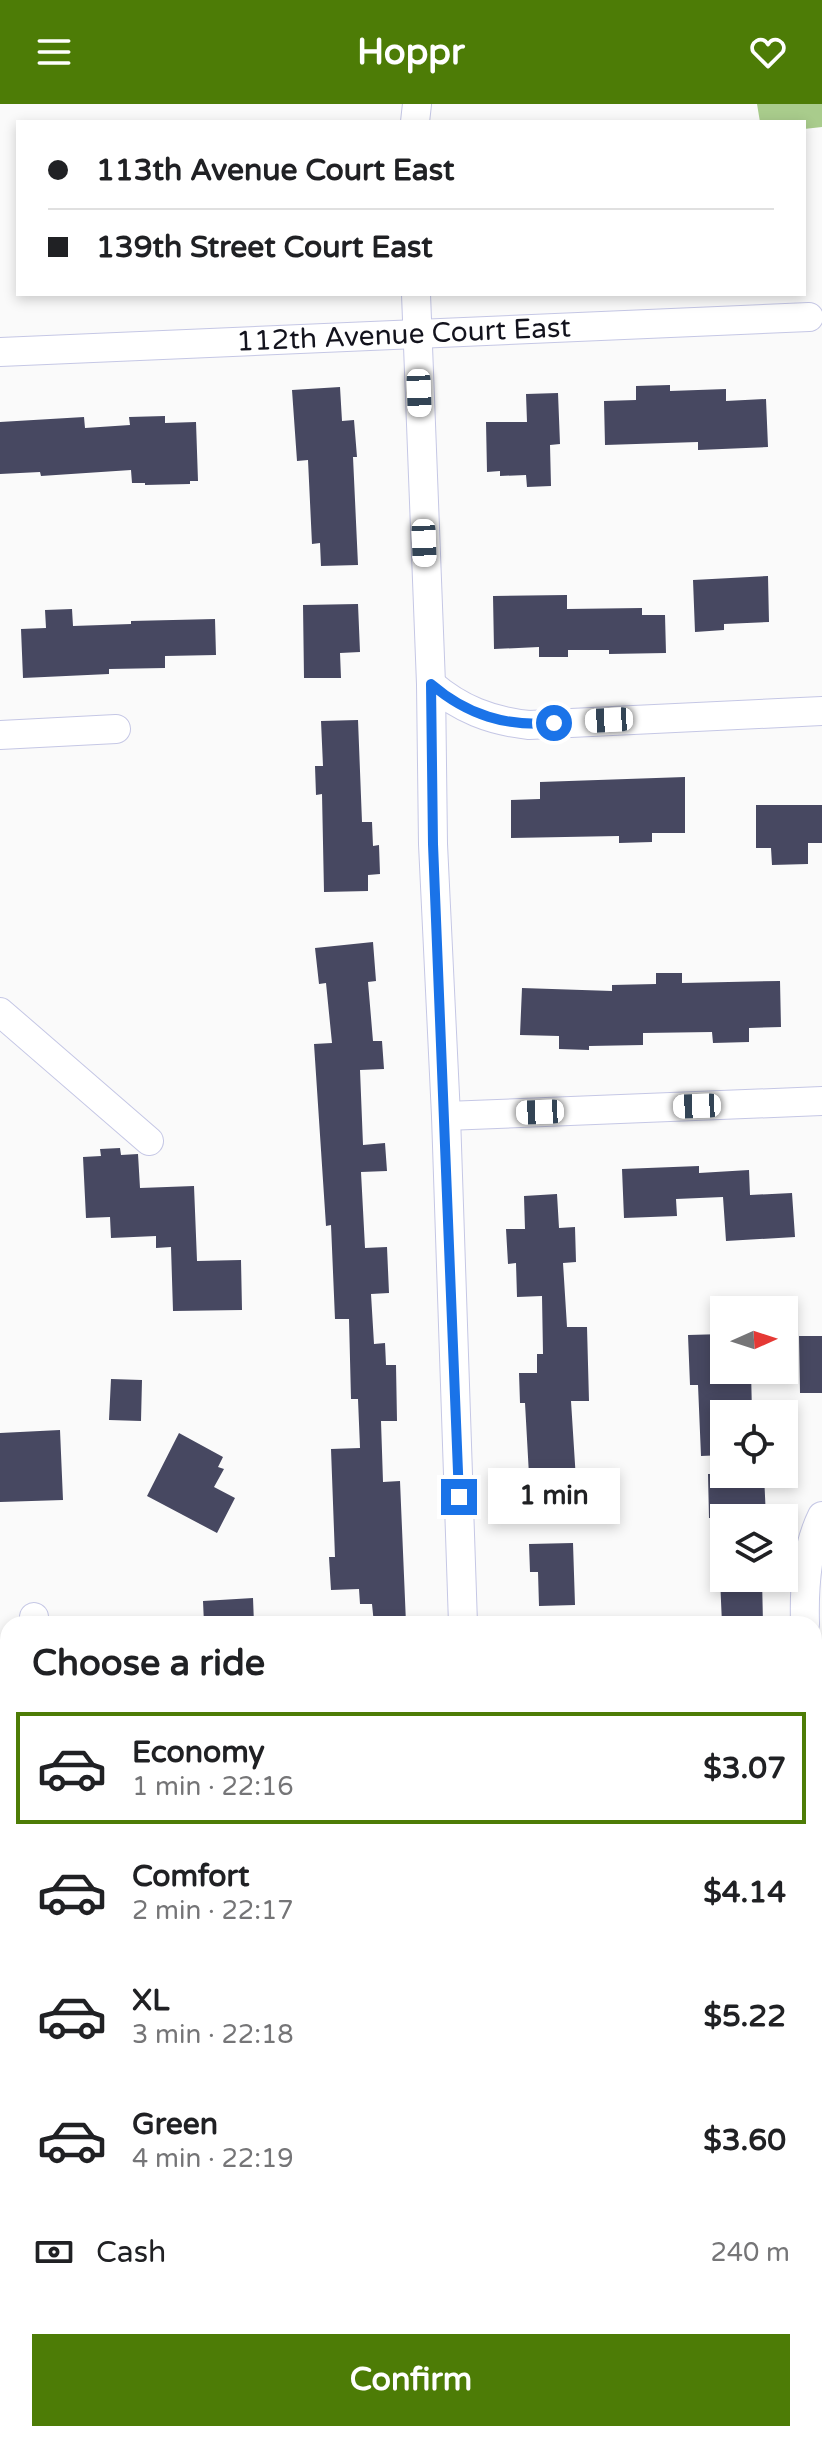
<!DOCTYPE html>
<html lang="en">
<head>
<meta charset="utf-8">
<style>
  body { margin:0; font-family:"Varela Round",sans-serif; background:#f2f2f2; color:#202124; height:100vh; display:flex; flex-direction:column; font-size:30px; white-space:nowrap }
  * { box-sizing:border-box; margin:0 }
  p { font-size:26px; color:#757577 }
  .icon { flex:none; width:44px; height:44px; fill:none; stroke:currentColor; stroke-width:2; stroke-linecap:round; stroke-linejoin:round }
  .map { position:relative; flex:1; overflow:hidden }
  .panel { position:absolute; left:0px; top:1512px; width:822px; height:826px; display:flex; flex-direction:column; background:#fff; border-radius:24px 24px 0 0; box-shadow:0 4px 12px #0003 }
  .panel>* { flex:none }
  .guide { position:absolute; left:16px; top:16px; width:790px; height:176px; border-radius:0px; box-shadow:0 4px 12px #0003; display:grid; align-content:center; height:176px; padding:0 32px; background:#fff }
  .needle { width:52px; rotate:87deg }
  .controls { position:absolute; left:710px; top:1192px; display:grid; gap:16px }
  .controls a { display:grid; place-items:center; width:88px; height:88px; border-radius:0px; background:#fff; box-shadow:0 4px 12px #0003; font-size:40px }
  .end { position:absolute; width:36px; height:36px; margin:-18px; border:10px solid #1a73e8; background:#fff; box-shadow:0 0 0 4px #fff }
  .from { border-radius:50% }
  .bubble { position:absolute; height:56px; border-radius:0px; background:#fff; box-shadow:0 4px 12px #0003; font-size:26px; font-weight:700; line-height:56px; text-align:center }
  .car { position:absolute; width:24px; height:48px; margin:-24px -12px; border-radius:10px; box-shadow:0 0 6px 2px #0007; background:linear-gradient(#fff 24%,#345 0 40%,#fff 0 76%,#345 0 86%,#fff 0) }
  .guide b { display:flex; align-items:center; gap:28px; height:76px; font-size:30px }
  .guide b+b { border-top:2px solid #e0e0e0 }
  .guide i { width:20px; height:20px; background:#202124 }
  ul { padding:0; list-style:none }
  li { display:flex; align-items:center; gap:24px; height:112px; margin:0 16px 12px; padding:0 16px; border:4px solid transparent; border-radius:0px }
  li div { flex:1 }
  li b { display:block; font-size:30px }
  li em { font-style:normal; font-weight:700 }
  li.on { border-color:#4d7c06 }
  li>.icon { width:72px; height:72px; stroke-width:1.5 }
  h2 { padding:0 32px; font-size:36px; line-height:96px }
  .pay { display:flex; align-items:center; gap:20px; height:88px; padding:0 32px; font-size:30px }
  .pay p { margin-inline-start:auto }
  .cta { display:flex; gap:16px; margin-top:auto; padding:16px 32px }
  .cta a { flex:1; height:92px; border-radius:0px; background:#4d7c06; color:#fff; font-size:32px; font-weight:700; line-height:92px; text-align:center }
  header { display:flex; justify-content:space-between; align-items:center; height:104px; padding:0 32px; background:#4d7c06; color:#fff; font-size:36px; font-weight:700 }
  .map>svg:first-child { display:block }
  .forest { fill:#a9cc8c }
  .building { fill:#474861 }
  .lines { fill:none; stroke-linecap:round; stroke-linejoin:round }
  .minor-casing { stroke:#c5c7e5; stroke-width:30 }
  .minor { stroke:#fff; stroke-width:28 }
  .route { stroke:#1a73e8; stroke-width:10 }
  .labels { text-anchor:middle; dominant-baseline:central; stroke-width:8; stroke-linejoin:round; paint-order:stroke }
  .street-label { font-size:28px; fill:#13131d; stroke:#fff }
</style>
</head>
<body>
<header><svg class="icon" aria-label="menu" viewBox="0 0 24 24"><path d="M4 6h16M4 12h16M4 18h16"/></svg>Hoppr<svg class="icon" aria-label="heart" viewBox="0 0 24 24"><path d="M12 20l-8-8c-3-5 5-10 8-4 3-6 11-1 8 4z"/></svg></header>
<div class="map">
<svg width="822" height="2337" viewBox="0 0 822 2337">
  <rect width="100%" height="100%" fill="#fafafa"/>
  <path class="forest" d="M757,0H822V23L804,25V18H760Z"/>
  <path class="building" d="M670,281V287L726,285V297L766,295L768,343L698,346V338L605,341L604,297L636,296V282Z
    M340,283L342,317L354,316L357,353H353L358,461L321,462L320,439L312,440L308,356L297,357L292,286Z
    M558,289L560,340L550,341L551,382L527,383L526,371L500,372V367L487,368L486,318H527L526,290Z
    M165,312V319L196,318L198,377H190V380L145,381V379H132L131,366L41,372L40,368L0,370V318L84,313L85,324L130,321L129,313Z
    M768,472L769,518L724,520V526L695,528L693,476Z
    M567,491V505L642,504V511H665L666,549L609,550V546H568V553H539V543L494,545L493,492Z
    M358,500L360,548L340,549L341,574H304L303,501Z
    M72,505L73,522L131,520V517L215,515L216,551L165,552V564L109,565V570L23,574L21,525L46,524L45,506Z
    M358,616L362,718H372L373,742L379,741L380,770L368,771V787L324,788L322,690L316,691L315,662H323L321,617Z
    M685,673V729H652V738L619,739V732L511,734V696L540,695V678Z
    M756,701H822V739H808V760L772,761L771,744H756Z
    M373,838L376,877L368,878L373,937H382L384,965L360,966L363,1041L385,1039L387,1067L361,1068L365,1144L387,1143L389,1189L371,1190L374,1240L385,1239L386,1261H396L397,1317H381L383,1378L400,1377L406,1519L388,1520H374L372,1500H360L359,1485L331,1486L329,1453H335L331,1345L360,1344L358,1295H351L349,1215H335L331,1121L326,1122L314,940L332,939L326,879L319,880L315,844Z
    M656,869H682V879L780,877L781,923L749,924V938L713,939L712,928L643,929V941L589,942V946L559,945V932L520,931L522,884L612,887V881L656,880Z
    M120,1044L121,1051L138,1050L140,1084L194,1082L197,1157L241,1156L242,1206L173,1207L171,1143L156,1144V1132L111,1134L110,1113L86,1114L83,1053L101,1052L100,1045Z
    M699,1062V1069L749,1066L750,1091L792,1089L795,1133L726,1137L723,1093L676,1095L677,1112L624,1114L622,1065Z
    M557,1090L559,1124L575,1123L576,1158L563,1159L567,1223H587L589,1297H571L576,1376L594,1375L595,1395L524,1399L522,1371H529L525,1299H520L519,1269H537V1250H543L542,1192L517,1193L516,1159L508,1160L506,1125H525L524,1092Z
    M724,1230V1266H751L752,1310H724V1351L701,1352L698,1281H690L688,1231Z
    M799,1232H822V1289H800Z
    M111,1275L142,1276L141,1317L109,1316Z
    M60,1326L63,1396L0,1398V1329Z
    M179,1329L223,1353L218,1363L224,1365L214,1383L235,1394L217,1429L147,1392Z
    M708,1370H764L766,1414H709Z
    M573,1439L575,1501L539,1502L538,1468H530L529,1440Z
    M720,1474H762L763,1520H722Z
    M253,1494L254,1520H204L203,1497Z"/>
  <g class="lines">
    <g class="minor-casing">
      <g id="minor">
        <path d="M415,18L417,0"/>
        <path d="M416,190L431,580L433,740L446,1012L463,1520"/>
        <path id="s1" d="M0,248L809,213"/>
        <path d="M431,580C460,605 491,617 529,621L822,607"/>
        <path d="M0,631L116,625"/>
        <path d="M0,908L149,1037"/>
        <path d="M446,1012L822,997"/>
        <path d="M33,1520L34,1513"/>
        <path d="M805,1520C804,1484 806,1444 822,1412"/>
        <path d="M0,1624L8,1615"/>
        <path d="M814,1672L822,1671"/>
        <path d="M814,1748L822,1940"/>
        <path d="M0,2158H8"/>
      </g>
    </g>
    <use href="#minor" class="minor"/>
  </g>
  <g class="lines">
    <path class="route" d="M459,1393L433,740L431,580C467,611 506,623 554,619"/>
  </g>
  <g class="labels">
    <g class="street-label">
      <text stroke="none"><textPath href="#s1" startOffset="404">112th Avenue Court East</textPath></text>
    </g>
  </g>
</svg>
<div class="controls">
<a><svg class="needle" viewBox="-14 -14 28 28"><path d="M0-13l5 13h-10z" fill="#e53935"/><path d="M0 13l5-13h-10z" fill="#757577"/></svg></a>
<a><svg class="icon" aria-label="locate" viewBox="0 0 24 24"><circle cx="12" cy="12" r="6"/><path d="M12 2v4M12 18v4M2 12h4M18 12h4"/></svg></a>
<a><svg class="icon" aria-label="layers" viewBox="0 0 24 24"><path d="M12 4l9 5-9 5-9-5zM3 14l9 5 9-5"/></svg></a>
</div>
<i class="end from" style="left:554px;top:619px"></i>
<i class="end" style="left:459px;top:1393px"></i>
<div class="bubble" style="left:488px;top:1364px;width:132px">1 min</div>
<i class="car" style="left:419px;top:289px;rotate:178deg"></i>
<i class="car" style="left:424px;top:439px;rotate:178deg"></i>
<i class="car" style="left:609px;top:616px;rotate:267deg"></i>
<i class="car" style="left:697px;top:1002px;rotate:268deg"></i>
<i class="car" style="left:540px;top:1008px;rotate:268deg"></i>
<div class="guide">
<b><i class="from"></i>113th Avenue Court East</b>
<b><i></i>139th Street Court East</b>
</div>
<section class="panel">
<h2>Choose a ride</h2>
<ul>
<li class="on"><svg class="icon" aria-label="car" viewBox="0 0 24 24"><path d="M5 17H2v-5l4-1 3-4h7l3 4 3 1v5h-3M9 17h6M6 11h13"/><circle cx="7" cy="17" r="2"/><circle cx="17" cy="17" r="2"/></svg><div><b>Economy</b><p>1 min · 22:16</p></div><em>$3.07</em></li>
<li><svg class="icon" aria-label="car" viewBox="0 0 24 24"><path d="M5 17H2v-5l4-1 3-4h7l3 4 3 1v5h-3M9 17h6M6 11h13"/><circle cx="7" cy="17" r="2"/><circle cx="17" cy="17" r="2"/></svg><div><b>Comfort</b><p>2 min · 22:17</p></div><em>$4.14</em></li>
<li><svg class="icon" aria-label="car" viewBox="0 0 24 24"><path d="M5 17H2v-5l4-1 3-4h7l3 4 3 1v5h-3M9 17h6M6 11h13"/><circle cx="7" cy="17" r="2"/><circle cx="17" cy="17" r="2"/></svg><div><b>XL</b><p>3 min · 22:18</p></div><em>$5.22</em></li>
<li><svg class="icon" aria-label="car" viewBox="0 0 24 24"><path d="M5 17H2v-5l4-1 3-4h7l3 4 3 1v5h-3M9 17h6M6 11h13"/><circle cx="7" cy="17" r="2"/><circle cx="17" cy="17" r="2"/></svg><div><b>Green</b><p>4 min · 22:19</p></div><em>$3.60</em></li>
</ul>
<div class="pay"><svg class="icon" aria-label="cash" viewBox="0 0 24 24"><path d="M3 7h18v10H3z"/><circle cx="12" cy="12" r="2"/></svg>Cash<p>240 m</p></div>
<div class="cta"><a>Confirm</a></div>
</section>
</div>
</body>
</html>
